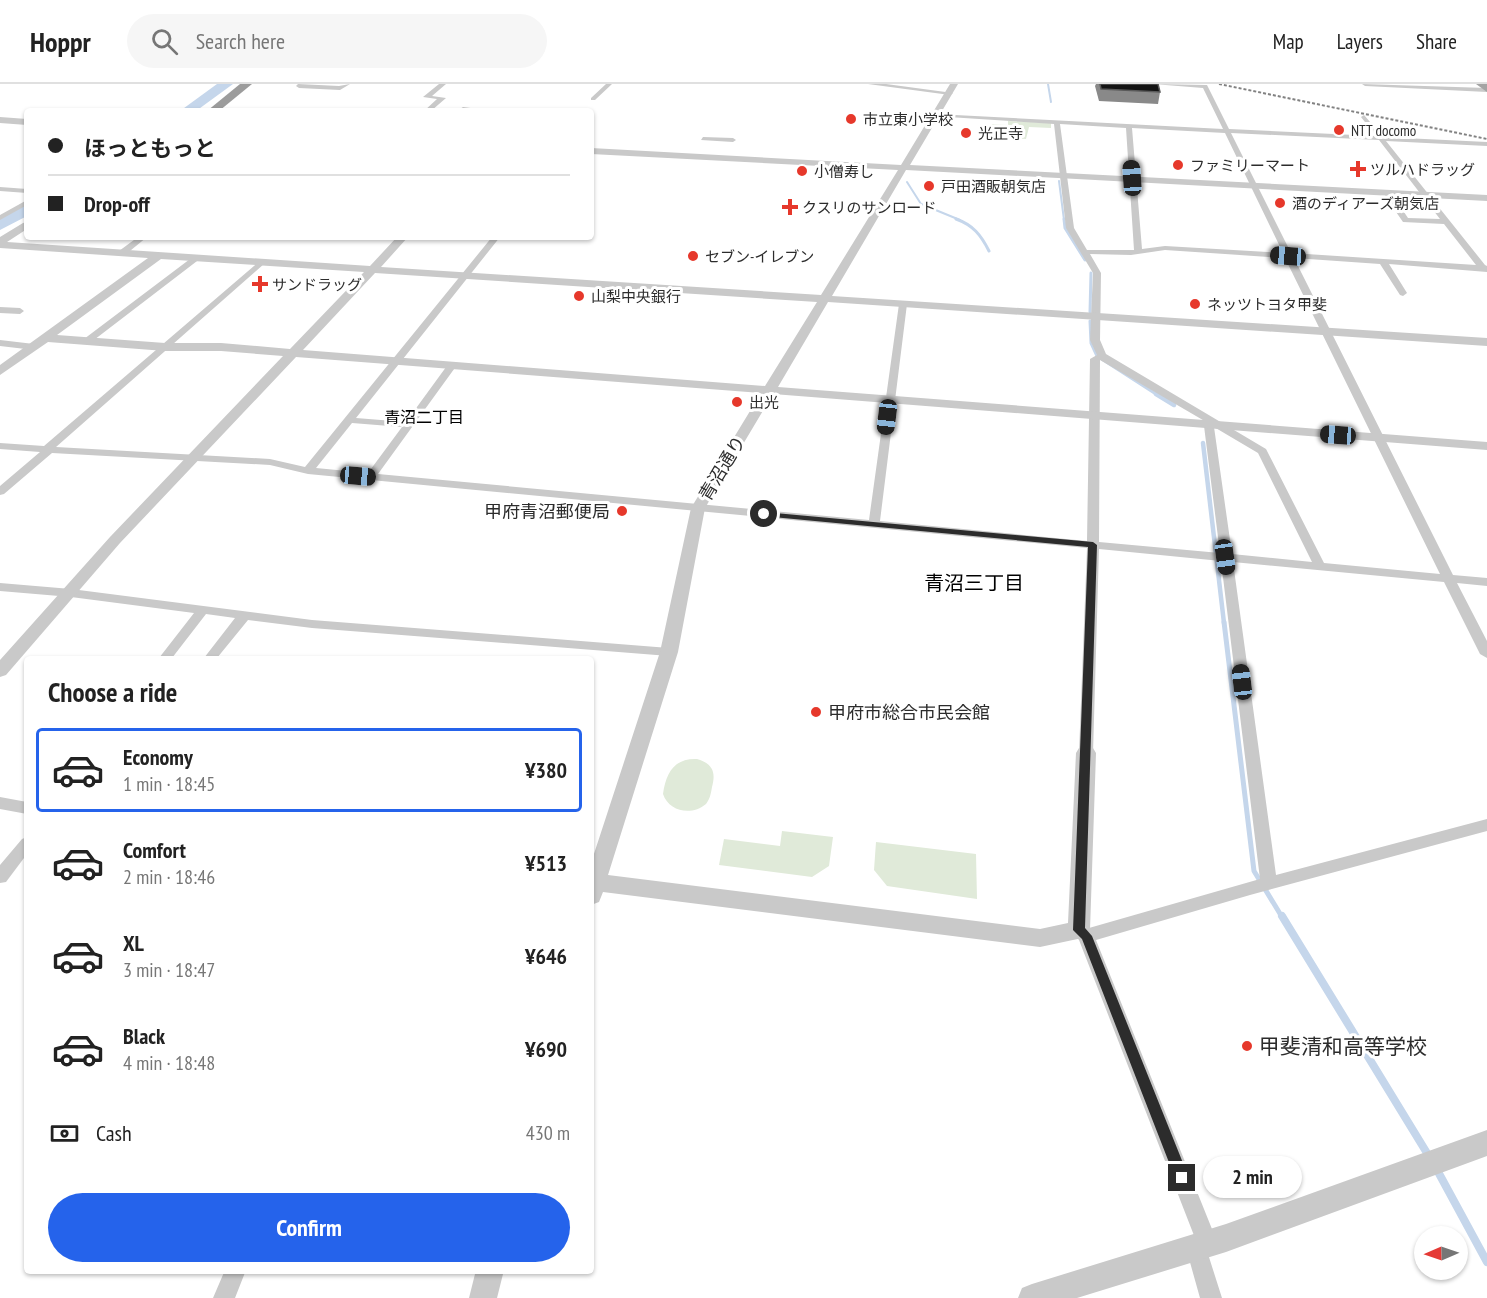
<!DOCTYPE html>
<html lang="en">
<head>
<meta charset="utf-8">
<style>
  body { margin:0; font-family:"PT Sans Narrow","Noto Sans JP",sans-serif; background:#f6f6f6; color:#222; height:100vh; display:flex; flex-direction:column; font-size:22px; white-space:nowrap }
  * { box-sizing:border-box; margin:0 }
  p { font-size:20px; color:#767676 }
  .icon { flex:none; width:33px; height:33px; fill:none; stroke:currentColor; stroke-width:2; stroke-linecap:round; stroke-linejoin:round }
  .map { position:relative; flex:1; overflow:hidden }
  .panel { position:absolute; left:24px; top:572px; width:570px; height:618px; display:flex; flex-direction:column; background:#fff; border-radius:6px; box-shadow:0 2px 4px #0004 }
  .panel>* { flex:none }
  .banner { position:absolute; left:24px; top:24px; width:570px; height:132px; border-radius:6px; box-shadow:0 2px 4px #0004; display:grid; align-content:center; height:132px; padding:0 24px; background:#fff }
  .needle { width:39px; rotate:268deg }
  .controls { position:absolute; left:1414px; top:1142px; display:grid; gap:12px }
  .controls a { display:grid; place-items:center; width:54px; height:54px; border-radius:50%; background:#fff; box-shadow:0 2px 4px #0004; font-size:30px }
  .end { position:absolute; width:27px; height:27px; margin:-14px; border:8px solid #2c2c2c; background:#fff; box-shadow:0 0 0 3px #fff }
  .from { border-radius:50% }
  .bubble { position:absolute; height:42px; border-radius:21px; background:#fff; box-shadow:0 2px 4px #0004; font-size:20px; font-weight:700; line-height:42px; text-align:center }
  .car { position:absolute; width:18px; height:36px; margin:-18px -9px; border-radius:8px; box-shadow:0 0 4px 2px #0007; background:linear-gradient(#222 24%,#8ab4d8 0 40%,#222 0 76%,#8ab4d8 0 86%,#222 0) }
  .banner b { display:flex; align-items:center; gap:21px; height:57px; font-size:22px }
  .banner b+b { border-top:2px solid #e0e0e0 }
  .banner i { width:15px; height:15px; background:#222 }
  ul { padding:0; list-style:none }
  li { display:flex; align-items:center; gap:18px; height:84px; margin:0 12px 9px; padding:0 12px; border:3px solid transparent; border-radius:6px }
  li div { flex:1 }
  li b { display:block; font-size:22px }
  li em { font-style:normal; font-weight:700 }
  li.current { border-color:#2563eb }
  li>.icon { width:54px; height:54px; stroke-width:1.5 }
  h2 { padding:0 24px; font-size:27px; line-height:72px }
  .pay { display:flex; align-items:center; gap:15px; height:66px; padding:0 24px; font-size:22px }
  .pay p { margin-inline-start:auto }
  .primary-button { display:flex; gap:12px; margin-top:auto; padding:12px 24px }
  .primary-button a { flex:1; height:69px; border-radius:36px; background:#2563eb; color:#fff; font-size:24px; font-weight:700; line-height:69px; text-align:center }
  header { display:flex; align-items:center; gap:36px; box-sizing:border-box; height:84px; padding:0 30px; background:#fff; border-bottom:2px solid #e0e0e0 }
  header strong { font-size:28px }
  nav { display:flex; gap:33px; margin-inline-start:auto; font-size:21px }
  .search { width:420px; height:54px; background:#f6f6f6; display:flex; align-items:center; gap:15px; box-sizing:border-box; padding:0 21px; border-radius:33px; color:#767676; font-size:22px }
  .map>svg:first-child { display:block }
  .green { fill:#e0ead9 }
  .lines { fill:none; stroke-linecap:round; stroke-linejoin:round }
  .stream-far4 { stroke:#c5d6eb; stroke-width:2 }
  .stream-far3 { stroke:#c5d6eb; stroke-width:3 }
  .stream-far2 { stroke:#c5d6eb; stroke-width:4.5 }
  .stream-far1 { stroke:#c5d6eb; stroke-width:5 }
  .stream { stroke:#c5d6eb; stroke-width:8 }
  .river { fill:#c5d6eb; fill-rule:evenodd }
  .minor { fill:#c9c9c9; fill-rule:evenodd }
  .tertiary { fill:#c9c9c9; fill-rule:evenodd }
  .primary { fill:#a4a4a4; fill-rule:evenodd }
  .trunk { fill:#9c9c9c; fill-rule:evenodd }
  .rail { stroke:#818181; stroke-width:2; stroke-dasharray:3 2; stroke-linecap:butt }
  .wall { fill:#898989 }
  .building { fill:#131313; stroke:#5a5a5a; stroke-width:1.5 }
  .route { fill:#2c2c2c }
  .poi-dot { fill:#e6382b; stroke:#fff; stroke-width:2 }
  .labels { text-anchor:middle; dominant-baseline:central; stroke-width:6; stroke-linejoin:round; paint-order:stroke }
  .far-poi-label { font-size:15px; fill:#2c2c2c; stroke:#fff; text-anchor:start }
  .far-neighbourhood-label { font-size:16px; fill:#000; stroke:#fff }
  .street-label { font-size:18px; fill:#2c2c2c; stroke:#fff }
  .poi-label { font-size:18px; fill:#2c2c2c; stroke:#fff; text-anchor:end }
  .neighbourhood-label { font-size:20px; fill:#000; stroke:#fff }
  .near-poi-label { font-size:21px; fill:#2c2c2c; stroke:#fff; text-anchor:start }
</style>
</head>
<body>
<header>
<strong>Hoppr</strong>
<div class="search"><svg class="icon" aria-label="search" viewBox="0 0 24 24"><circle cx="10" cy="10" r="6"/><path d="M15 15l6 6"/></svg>Search here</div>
<nav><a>Map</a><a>Layers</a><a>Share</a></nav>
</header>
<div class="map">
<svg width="1487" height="1214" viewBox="0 0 1487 1214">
  <rect width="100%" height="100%" fill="#fff"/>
  <path class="green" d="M1008,37L1051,39V44L1029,43L1026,55L984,52L990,40L1008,41Z
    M697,675C713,680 716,688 712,703C711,709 710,715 706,720C692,732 669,728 663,710C666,689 674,674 697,675Z
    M782,747L833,753L829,782L812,793L719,781L724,755L780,762Z
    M876,758L976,770L977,815L887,802L874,786Z"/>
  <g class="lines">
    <path class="stream-far4" d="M1048,0L1051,18
      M1059,97L1064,136
      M907,98L921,120L960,136"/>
    <path class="stream-far3" d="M956,135C973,141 981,151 989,167
      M1064,135L1065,144L1085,176
      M1090,228L1091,189
      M1090,237L1091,259L1097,272L1159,312"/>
    <path class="stream-far2" d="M1156,310L1174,321
      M1203,359L1224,539"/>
    <path class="stream-far1" d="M1224,538L1254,787L1282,833"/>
    <path class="stream" d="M1282,832L1430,1074
      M1436,1084L1487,1178"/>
    <path class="river" d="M217,0H233L196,27H180Z
      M27,120V132L0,146V134Z"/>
    <path class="minor" d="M298,0L339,2L350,0L340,6L299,4L296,2Z
      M439,0H446L432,12L446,14L431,27H424L437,15L423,13Z
      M606,0H612L595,16H591V14Z
      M868,0H886L953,9L950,11Z
      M1153,0L1207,1L1229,45L1376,52L1361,33L1364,31L1383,53L1487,58V62L1386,57L1485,181L1487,182V188L1389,180L1407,209L1403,212L1400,211L1380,180L1294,174L1453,491L1487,494V502L1457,499L1487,557V574L1480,570L1444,498L1233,478L1276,791L1487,735V747L1250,811L1096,856L1218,1160L1215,1167L1208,1170L1222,1214H1200L1186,1164L1189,1157L1195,1154L1079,856L1071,846L1073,841L1079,839L1089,844L1260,795L1221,477L1099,465L1093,669L1091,673H1081L1079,669L1087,464L308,390L270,381L52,369L4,410L0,411V402L40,368L0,365V359L44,362L261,176H264V180L56,363L270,375L305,383L492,153H500L356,334L406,338L449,279L457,281L378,390L869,436L899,220L903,217L907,220L880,437L1087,457L1090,275L1097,271L1090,256L1093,189L1066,144L1054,40L933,32L936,30L1223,45L1203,4ZM1060,40L1126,44L1134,166H1087L1074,144ZM1132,44L1225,49L1283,169L1165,162L1142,165ZM1231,49L1379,56L1440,135L1408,134L1392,110H1386L1385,112L1403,138L1444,140L1476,181L1291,169ZM1165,166L1285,174L1440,490L1324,479L1266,365L1106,270L1100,256L1101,189L1090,170L1131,171ZM1100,276L1208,339L1204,342L1220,469L1099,458ZM352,339L402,343L368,389L316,384ZM1214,343L1258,369L1312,478L1232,470Z
      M1362,0L1487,4V8L1365,2Z
      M463,23L478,25L457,27Z
      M703,53L733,54L736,56L733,58L701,56Z
      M0,103L27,105V109L0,107Z
      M27,116V121L0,136V131Z
      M138,153H147L125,171H119V167Z
      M194,172L201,174L90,259H84V255Z
      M0,223L20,224L24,227L20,230L0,229Z
      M0,256L34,260L39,263L34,266L0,262Z
      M0,499L71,505L312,536L669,564L676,568L669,572L312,544L248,536L217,574H204L235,534L206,530L172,574H159L194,529L71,513L0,507Z
      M0,713L27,718V730L0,725Z
      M27,753V770L6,798L0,799V781L22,755Z
      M225,1186H246L235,1214H213Z"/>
    <path class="tertiary" d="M950,0H958L910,81L1487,111V117L906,86L832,212L1487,254V262L828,218L778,303L1487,358V366L773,310L705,424L678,568L608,791L1040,845L1068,839L1076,669L1079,664L1086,662L1093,664L1096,669L1090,846L1087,853L1040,863L603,808L599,818L591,821V779L660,568L691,424L761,309L296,273L120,459L6,591L0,593V576L110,453L283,272L221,267H165L48,258L0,291V281L148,174L0,164V153L23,139L27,138V145L7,158L370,182L397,153H408L381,183L821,211L898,86L591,70V64L901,81ZM161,175L364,188L290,265L221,259H165L57,251ZM375,189L817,218L765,302L303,266Z
      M0,33L27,35V41L0,39Z
      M1487,1046V1072L1226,1168L1077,1214H1018L1022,1204L1032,1200L1226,1140Z
      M476,1186H504L497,1214H469Z"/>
    <path class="primary" d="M1476,0H1487V8Z"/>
    <path class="trunk" d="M240,0H252L219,27H207Z"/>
    <path class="rail" d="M1219,0L1487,55"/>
  </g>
  <path class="wall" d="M1096,0H1158L1160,8L1158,20L1099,17L1095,2Z"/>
  <path class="building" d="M1100,0H1158L1160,8L1101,5Z"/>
  <path class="route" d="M764,428L1093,458L1097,461L1085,844L1092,852L1189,1094L1187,1099L1182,1101L1177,1099L1082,855L1073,846L1088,463L761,432L760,430Z"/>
  <g class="poi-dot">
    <circle cx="851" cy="35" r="6"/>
    <circle cx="1339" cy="46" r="6"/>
    <circle cx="966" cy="49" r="6"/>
    <circle cx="1178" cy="81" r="6"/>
    <path d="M1355 76h6v6h6v6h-6v6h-6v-6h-6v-6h6z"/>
    <circle cx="802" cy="87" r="6"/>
    <circle cx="929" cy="102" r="6"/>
    <circle cx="1280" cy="119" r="6"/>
    <path d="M787 114h6v6h6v6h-6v6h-6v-6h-6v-6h6z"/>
    <circle cx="693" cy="172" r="6"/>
    <path d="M257 191h6v6h6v6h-6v6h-6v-6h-6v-6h6z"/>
    <circle cx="579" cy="212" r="6"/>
    <circle cx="1195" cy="220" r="6"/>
    <circle cx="737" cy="318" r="6"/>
    <circle cx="622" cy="427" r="6"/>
    <circle cx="816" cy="628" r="6"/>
    <circle cx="1247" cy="962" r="6"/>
  </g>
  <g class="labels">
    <g class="far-poi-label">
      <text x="863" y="35">市立東小学校</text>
      <text x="1351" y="46">NTT docomo</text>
      <text x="978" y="49">光正寺</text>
      <text x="1190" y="81">ファミリーマート</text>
      <text x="1370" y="85">ツルハドラッグ</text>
      <text x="814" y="87">小僧寿し</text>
      <text x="941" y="102">戸田酒販朝気店</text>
      <text x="1292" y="119">酒のディアーズ朝気店</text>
      <text x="802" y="123">クスリのサンロード</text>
      <text x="705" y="172">セブン-イレブン</text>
      <text x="272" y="200">サンドラッグ</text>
      <text x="591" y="212">山梨中央銀行</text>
      <text x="1207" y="220">ネッツトヨタ甲斐</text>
      <text x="749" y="318">出光</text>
    </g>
    <g class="far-neighbourhood-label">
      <text x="424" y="333">青沼二丁目</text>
    </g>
    <g class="street-label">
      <text transform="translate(722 384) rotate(-59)">青沼通り</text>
    </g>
    <g class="poi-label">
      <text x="610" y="427">甲府青沼郵便局</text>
      <text x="828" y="628" text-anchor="start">甲府市総合市民会館</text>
    </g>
    <g class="neighbourhood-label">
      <text x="974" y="499">青沼三丁目</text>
    </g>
    <g class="near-poi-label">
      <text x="1259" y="962">甲斐清和高等学校</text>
    </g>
  </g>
</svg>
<div class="controls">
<a><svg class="needle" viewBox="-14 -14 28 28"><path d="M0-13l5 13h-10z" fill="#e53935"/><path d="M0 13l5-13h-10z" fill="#767676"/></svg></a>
</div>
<i class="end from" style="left:764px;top:430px"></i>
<i class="end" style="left:1182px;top:1094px"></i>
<div class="bubble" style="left:1203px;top:1072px;width:99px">2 min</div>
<i class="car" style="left:1132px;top:94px;rotate:356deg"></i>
<i class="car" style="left:1288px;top:172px;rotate:274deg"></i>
<i class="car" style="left:887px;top:333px;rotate:187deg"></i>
<i class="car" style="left:1338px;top:351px;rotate:274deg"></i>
<i class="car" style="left:358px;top:392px;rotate:95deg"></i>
<i class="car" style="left:1225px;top:473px;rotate:172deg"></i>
<i class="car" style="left:1242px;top:598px;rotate:353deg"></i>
<div class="banner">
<b><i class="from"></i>ほっともっと</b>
<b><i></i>Drop-off</b>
</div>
<section class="panel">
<h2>Choose a ride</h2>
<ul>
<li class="current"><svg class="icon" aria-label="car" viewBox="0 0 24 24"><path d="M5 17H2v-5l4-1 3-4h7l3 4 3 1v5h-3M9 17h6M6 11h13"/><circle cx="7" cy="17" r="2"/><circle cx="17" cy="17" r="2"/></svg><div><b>Economy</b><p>1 min · 18:45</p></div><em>¥380</em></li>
<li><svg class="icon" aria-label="car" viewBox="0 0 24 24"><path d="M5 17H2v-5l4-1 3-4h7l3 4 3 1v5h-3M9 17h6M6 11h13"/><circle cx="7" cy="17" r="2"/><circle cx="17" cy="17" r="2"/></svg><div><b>Comfort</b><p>2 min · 18:46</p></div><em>¥513</em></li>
<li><svg class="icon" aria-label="car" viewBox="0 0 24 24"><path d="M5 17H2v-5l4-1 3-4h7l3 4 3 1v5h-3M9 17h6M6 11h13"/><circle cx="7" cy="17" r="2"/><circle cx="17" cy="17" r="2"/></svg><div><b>XL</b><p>3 min · 18:47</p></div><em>¥646</em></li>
<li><svg class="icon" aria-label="car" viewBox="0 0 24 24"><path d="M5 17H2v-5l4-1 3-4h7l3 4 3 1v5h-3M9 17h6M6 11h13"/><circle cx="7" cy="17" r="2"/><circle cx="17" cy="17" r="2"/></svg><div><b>Black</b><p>4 min · 18:48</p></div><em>¥690</em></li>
</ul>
<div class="pay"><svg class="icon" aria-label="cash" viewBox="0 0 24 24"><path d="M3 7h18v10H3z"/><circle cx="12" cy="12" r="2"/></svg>Cash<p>430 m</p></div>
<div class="primary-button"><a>Confirm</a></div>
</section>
</div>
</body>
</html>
